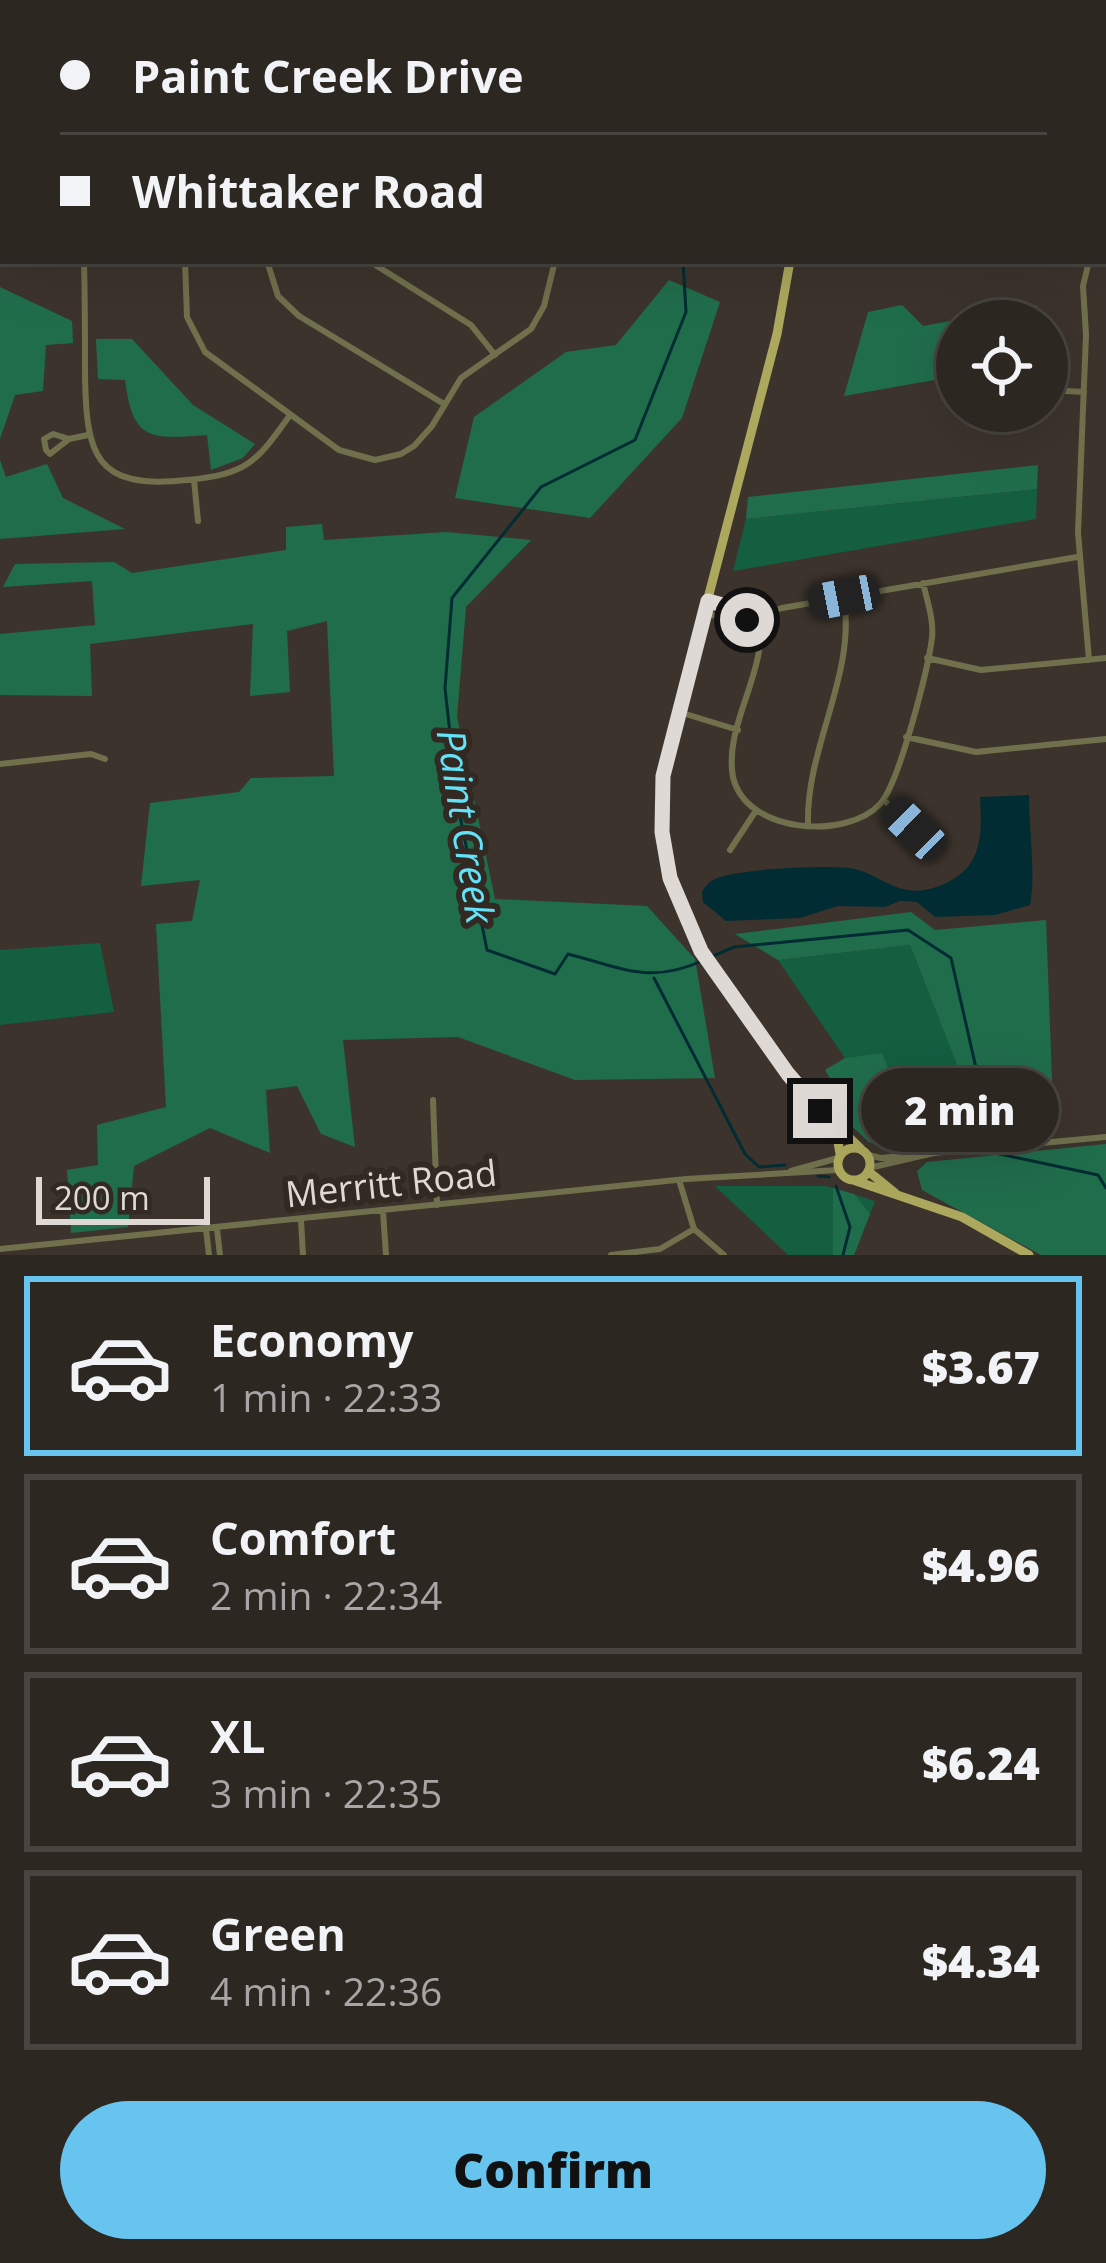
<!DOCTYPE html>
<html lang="en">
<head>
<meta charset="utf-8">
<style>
  body { margin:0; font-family:"Open Sans",sans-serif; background:#352f2a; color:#f1f3f6; height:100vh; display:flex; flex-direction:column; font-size:45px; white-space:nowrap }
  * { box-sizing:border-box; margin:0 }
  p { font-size:39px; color:#a7a5a5 }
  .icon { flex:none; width:66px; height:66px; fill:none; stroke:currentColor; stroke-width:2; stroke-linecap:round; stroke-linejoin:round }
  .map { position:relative; height:1255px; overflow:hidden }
  .panel { display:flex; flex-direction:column; background:#2d2721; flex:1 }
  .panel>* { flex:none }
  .banner { position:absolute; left:0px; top:0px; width:1107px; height:264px; box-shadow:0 12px 48px #0002,0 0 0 3px #48443f; display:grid; align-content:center; height:264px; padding:0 60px; background:#2d2721 }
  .tools { position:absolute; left:936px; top:300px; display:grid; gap:24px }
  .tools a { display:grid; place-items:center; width:132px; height:132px; border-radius:50%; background:#2d2721; box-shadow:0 12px 48px #0002,0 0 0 3px #48443f; font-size:60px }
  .scale { position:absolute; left:36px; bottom:30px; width:174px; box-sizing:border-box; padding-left:12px; border:6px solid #ded9d4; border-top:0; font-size:33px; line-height:42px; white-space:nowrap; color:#ded9d4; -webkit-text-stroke:9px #322a22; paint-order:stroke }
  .end { position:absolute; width:54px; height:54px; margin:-27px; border:15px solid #ded9d4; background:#111; box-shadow:0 0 0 6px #111 }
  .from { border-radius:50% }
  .bubble { position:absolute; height:84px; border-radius:42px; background:#2d2721; box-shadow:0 12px 48px #0002,0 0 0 3px #48443f; font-size:39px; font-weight:800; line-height:84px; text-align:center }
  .car { position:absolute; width:36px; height:72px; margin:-36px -18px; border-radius:15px; box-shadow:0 0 9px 3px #0007; background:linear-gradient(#222 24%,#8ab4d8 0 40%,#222 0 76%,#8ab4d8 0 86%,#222 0) }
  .banner b { display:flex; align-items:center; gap:42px; height:114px; font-size:45px }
  .banner b+b { border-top:3px solid #48443f }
  .banner i { width:30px; height:30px; background:#f1f3f6 }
  ul { padding:21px 0 0; list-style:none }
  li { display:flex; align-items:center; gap:36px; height:180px; margin:0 24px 18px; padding:0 36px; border:6px solid #48443f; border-radius:0px }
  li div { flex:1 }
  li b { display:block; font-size:45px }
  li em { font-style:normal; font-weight:800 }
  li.selected { border-color:#66c4ef }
  li>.icon { width:108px; height:108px; stroke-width:1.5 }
  .button { display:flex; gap:24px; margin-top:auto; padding:24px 60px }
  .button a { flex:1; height:138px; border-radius:72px; background:#66c4ef; color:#111; font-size:48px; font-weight:800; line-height:138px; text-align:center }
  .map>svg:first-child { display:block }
  .green { fill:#135f40 }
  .forest { fill:#206d4c }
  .water { fill:#022c33 }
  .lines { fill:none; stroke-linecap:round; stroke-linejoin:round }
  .stream { stroke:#022c33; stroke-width:3 }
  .minor { stroke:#71704d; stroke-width:6 }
  .major { stroke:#aca85d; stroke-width:9 }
  .route { stroke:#ded9d4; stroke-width:15 }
  .labels { text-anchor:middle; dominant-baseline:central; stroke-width:12; stroke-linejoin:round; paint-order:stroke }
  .street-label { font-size:36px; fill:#ded9d4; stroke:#322a22 }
  .water-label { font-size:39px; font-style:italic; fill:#63e2f9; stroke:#322a22 }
</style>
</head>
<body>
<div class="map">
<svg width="1106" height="1255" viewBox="0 0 1106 1255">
  <rect width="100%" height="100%" fill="#3c342c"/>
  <path class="green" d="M1037,489L1036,519L733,571L746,519Z
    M100,943L114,1012L0,1025V950Z
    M910,945L986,1139H948L910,1122L882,1054L845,1058L778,960Z
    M715,1186H826L875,1201L854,1255H788Z"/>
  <path class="forest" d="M0,0H362L3,3L0,201Z
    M669,280L720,302L682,418L590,518L455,498L474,417L566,352L616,345Z
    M0,287L72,321L73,343L46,345L43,391L15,395L0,439Z
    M902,305L923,326L1037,305L1038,321H957V376L844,396L868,312Z
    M96,339H132L193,405L255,444L243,458L211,470L207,435C150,439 133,442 125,380L98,379Z
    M0,460L6,477L47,464L63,498L125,529L0,539Z
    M1038,465L1037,489L746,519L748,497Z
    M322,524L324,540L446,532L531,540L466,607L457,717L495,899L647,906L695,959L715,1078L575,1080L458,1037L343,1040L355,1147L321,1134L297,1086L266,1090L270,1153L210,1128L134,1166L128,1227L71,1233L67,1170L98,1165L97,1125L166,1107L156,924L192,921L200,880L141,886L150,803L239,792L251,778L334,776L327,621L287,631L290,692L250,696L253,624L90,644L92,696L0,695V634L95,625L92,581L3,587L15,564L114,562L132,573L286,550V527Z
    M911,912L935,930L1046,920L1054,1134L986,1139L910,945L778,960L735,934Z
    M882,1053L910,1122L948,1139L908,1147L904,1134L877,1144L869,1142L834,1110L842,1098L825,1070L845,1058Z
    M1106,1144V1255H1041L922,1190L917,1171L927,1162Z
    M833,1188L854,1194L870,1214L854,1255H833Z"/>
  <path class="water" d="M1029,795C1029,828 1036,876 1030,905L995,915L935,917L917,902L900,901L885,907L838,906L800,918L726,921L703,902L702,892C706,886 708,882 715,879C734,869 833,864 855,869C873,873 888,887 908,890C920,892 933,889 944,884C983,867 982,835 980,797Z"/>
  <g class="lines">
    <path class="stream" d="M671,0V3
      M683,261L686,312L635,440L541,487L452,598L445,688L458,806L487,950L555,974L568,954C623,968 650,985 704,960
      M713,956L734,947L908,930L951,958L993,1143
      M654,978L745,1154L759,1167L785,1165
      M995,1153L1098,1175L1106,1188
      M818,1176L829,1177
      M836,1186L850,1227L843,1255"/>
    <path class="minor" d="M409,0V3
      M1012,3L1016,0
      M1104,195L1106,197
      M1104,235L1106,232
      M0,244H3
      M0,254H3
      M84,261C85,298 85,335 85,372C86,455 94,490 187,480C247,474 256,463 290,415
      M185,261L187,317L205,352L339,450L375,460L401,454L414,446L432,426L461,378L531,329L544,306L555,261
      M267,261L278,296L299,316L444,404
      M369,261L471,325L495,355
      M1089,261L1083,286L1086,335L1078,533L1089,660
      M1047,390L1084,392
      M69,439L50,454L46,450L44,439L53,434L69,439L88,435
      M194,480L198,521
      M708,601L756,614
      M704,614L747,620L782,608L1077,557
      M756,614C758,626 761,639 759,651C753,691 725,736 733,777C746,834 847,840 880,804C899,784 928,669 932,638C934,620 927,600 923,583
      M927,658L981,670L1106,658
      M679,712L738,730
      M906,737L976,752L1106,739
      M0,764L91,754L105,759
      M884,800L920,836
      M808,824C806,747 856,675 844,599
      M730,850L755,812
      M433,1100L437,1205
      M868,1155L881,1158L930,1153
      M869,1168L934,1153L1106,1137
      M791,1171L838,1158
      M679,1180L694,1229L724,1255
      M383,1211L386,1255
      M301,1220L303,1255
      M206,1229L209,1255
      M217,1229L220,1255
      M0,1249L686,1179L838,1170
      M611,1255L660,1249L694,1229"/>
    <path class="major" d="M770,0L771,3
      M790,261L777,334L666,759L662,832L674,894L691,933L788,1074L837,1136L840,1154
      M826,1115L861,1149
      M838 1164a16 16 0 1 1 32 0a16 16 0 1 1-32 0Z
      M868,1171L895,1193
      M853,1180L962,1217L1029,1255"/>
  </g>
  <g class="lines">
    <path class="route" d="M747,620L756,614L708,601L663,776L662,832L670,878L701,951L788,1074L820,1111"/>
  </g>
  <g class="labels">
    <g class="street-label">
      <text transform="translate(391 1183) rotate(-6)">Merritt Road</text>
    </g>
    <g class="water-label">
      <text transform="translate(467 826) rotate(81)">Paint Creek</text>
    </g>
  </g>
</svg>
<div class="tools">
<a><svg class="icon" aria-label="locate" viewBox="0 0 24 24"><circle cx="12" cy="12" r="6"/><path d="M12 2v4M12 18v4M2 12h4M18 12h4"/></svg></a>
</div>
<div class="scale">200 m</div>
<i class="end from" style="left:747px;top:620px"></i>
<i class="end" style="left:820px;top:1111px"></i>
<div class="bubble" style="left:861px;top:1068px;width:198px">2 min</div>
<i class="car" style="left:844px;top:597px;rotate:259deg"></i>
<i class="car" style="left:914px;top:829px;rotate:314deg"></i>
<div class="banner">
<b><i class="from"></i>Paint Creek Drive</b>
<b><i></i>Whittaker Road</b>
</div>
</div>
<section class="panel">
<ul>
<li class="selected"><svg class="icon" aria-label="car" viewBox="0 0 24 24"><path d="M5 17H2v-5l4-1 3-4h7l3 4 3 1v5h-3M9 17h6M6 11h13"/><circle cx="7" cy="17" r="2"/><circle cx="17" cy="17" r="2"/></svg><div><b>Economy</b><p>1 min · 22:33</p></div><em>$3.67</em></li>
<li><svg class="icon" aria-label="car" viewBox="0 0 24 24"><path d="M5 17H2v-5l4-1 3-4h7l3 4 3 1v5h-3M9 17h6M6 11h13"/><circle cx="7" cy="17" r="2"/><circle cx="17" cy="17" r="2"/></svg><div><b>Comfort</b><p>2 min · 22:34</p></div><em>$4.96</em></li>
<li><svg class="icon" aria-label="car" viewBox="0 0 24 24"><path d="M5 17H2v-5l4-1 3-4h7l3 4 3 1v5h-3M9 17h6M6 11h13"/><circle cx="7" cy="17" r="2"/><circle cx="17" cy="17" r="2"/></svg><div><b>XL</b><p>3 min · 22:35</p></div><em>$6.24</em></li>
<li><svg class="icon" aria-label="car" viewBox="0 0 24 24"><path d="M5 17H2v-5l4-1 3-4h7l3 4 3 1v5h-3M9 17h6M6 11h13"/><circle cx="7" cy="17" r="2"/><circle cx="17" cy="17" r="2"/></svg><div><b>Green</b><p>4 min · 22:36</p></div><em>$4.34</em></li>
</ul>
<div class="button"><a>Confirm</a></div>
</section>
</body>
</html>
